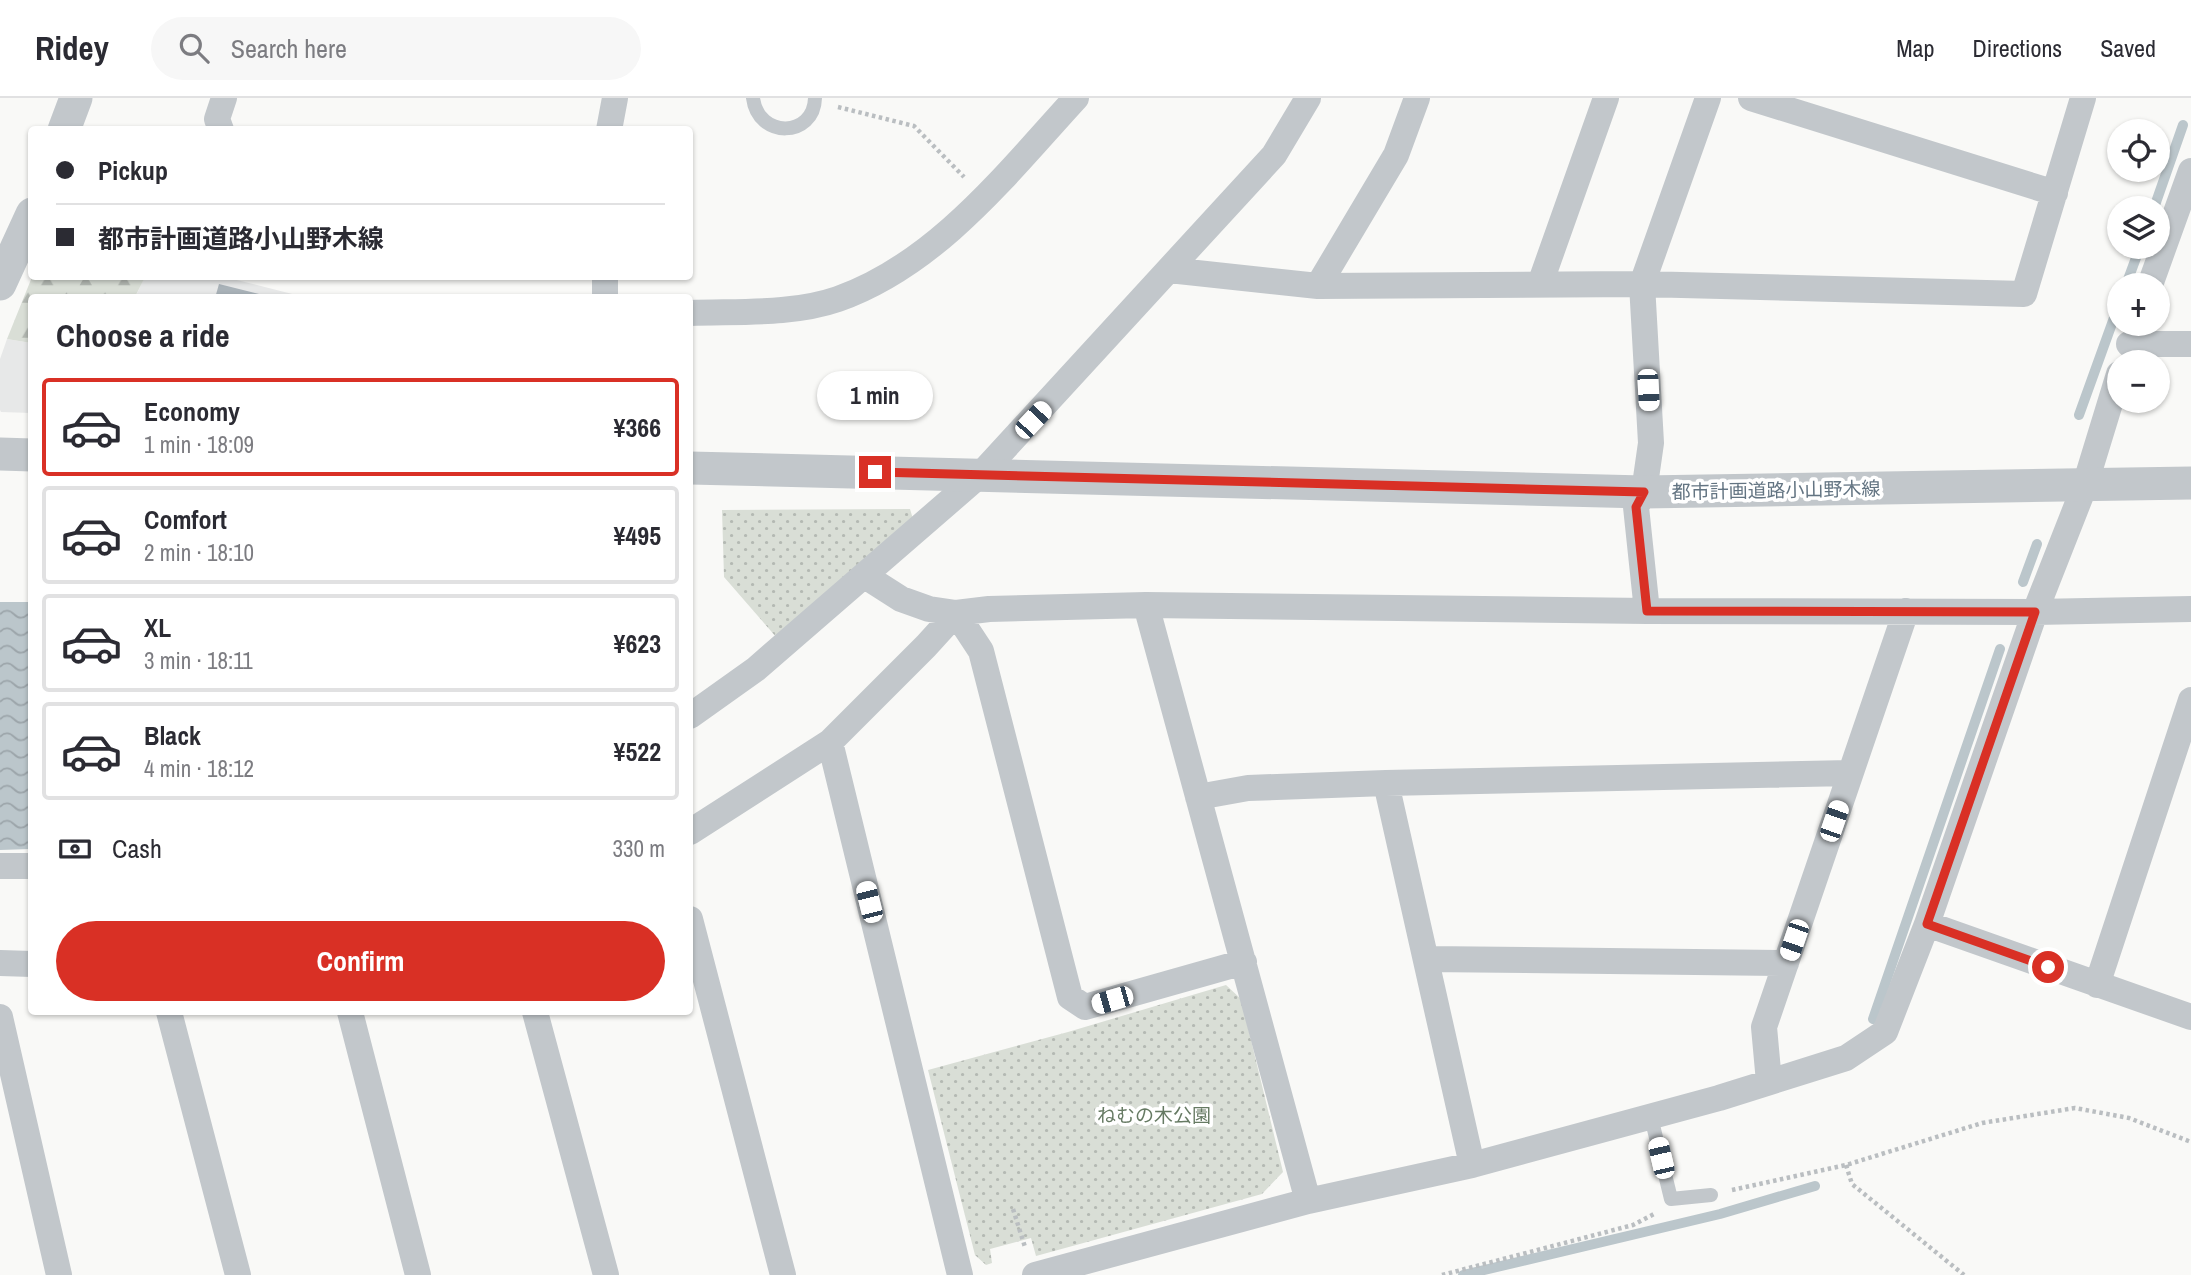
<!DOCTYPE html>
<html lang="en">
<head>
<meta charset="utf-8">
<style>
  body { margin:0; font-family:"Archivo Narrow","Noto Sans JP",sans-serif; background:#f7f7f7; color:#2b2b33; height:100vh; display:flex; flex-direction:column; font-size:26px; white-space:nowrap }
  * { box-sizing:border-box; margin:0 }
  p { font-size:23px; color:#7c7c81 }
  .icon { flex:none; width:38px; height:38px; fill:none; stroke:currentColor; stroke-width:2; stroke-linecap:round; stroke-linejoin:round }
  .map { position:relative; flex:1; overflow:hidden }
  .panel { position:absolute; left:28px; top:196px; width:665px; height:721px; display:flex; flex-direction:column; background:#fff; border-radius:7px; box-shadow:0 2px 5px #0004 }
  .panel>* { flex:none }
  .guide { position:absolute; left:28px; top:28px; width:665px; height:154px; border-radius:7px; box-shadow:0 2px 5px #0004; display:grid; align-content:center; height:154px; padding:0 28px; background:#fff }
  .tools { position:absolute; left:2107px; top:21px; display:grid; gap:14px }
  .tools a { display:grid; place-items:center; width:63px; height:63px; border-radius:50%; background:#fff; box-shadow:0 2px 5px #0004; font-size:35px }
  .end { position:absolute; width:32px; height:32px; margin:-16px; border:9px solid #d93025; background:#fff; box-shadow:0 0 0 4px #fff }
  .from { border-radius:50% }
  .bubble { position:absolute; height:49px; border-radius:24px; background:#fff; box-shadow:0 2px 5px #0004; font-size:23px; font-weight:700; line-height:49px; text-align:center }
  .car { position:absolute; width:21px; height:42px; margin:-21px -10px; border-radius:9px; box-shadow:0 0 5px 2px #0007; background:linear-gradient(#fff 24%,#345 0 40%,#fff 0 76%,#345 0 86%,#fff 0) }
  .guide b { display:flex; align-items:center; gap:24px; height:66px; font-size:26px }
  .guide b+b { border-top:2px solid #e1e1e2 }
  .guide i { width:18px; height:18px; background:#2b2b33 }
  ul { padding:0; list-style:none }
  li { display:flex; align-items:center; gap:21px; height:98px; margin:0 14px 10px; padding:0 14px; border:4px solid #e1e1e2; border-radius:7px }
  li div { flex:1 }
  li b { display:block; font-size:26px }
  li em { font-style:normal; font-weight:700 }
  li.active { border-color:#d93025 }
  li>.icon { width:63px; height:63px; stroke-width:1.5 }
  h2 { padding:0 28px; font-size:32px; line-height:84px }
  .pay { display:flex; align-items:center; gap:18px; height:77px; padding:0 28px; font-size:26px }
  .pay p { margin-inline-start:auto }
  .button { display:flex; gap:14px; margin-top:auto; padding:14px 28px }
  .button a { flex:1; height:80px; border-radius:42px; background:#d93025; color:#fff; font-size:28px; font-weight:700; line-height:80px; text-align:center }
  header { display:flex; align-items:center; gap:42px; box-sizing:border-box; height:98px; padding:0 35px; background:#fff; border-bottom:2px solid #e1e1e2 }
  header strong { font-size:33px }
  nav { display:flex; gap:38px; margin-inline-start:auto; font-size:24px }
  .search { width:490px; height:63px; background:#f7f7f7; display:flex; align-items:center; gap:18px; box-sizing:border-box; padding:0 24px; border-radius:38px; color:#7c7c81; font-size:26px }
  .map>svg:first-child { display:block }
  .built { fill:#e7e8e8 }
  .forest { fill:url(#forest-firs) }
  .park { fill:url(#park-dots) }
  .water { fill:url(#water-waves) }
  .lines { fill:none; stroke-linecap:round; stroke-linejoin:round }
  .stream { stroke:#bbc6cb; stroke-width:10 }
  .building { fill:#a9b2b8 }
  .path { stroke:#babec1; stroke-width:4.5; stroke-dasharray:3.5 3.5; stroke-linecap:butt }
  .service { stroke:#c2c7cb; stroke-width:14 }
  .minor { stroke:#c2c7cb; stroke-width:26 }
  .tertiary { stroke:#c2c7cb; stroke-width:33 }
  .route { stroke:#d93025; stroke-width:9 }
  .labels { text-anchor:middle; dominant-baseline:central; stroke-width:7; stroke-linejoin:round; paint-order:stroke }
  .street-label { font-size:19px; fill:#637482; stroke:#fff }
  .park-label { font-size:19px; fill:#667a63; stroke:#fff }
</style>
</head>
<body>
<header>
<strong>Ridey</strong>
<div class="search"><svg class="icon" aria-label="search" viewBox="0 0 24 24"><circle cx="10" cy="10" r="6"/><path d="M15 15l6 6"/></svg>Search here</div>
<nav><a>Map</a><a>Directions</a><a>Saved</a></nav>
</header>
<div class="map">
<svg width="2191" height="1177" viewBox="0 0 2191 1177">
  <defs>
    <pattern id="forest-firs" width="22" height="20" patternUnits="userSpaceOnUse" patternTransform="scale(1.75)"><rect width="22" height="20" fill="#d9ded6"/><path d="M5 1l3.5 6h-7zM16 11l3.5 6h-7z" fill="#b4b9b3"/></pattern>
    <pattern id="park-dots" width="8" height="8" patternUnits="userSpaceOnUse" patternTransform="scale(1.75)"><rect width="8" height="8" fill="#d9ded6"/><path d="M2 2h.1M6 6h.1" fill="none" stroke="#b4b9b3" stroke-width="1.8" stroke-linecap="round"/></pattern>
    <pattern id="water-waves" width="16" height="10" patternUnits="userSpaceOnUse" patternTransform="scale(1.75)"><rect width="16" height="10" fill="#bbc6cb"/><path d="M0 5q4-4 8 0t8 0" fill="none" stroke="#9ca5aa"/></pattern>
  </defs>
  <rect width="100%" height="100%" fill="#f9f9f7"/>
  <path class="built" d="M145,178L225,179L304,199L135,200Z
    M7,241L31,245V315L1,314L0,312V261Z"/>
  <path class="forest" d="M32,179V178L145,179L135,199L32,200L31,245L7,241Z"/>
  <path class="park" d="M910,411L913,421L777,540L724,479L722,412Z
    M1226,887L1241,901L1283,1074L1262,1096L1036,1158L1031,1140L990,1151L992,1165L986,1167L975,1157L928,972L1068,934Z"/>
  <path class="water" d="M0,504H31V751L0,752Z"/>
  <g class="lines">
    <path class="stream" d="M2154,110L2183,27
      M2126,187L2140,149
      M2079,317L2119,206
      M2023,484L2037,446
      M1873,921L2000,551
      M1463,1177L1720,1116L1815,1088"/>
  </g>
  <path class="building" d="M219,186L271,199V200H215Z"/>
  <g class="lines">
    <path class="path" d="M838,9L914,28L964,79
      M1846,1067L1852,1086L1964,1177
      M1732,1092L1846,1067L1982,1025L2075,1010L2129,1020L2191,1044
      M1013,1111L1025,1149
      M1442,1177L1633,1127L1654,1116"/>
    <path class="service" d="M753,0C758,41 814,40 815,0
      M1651,1019L1671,1101L1711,1097"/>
    <path class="minor" d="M1417,0L1396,57L1318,188L1642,186L2024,196L2083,0
      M1751,0L2055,95
      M221,32L217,21L224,0
      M609,32L615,0
      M1169,172L1318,188
      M605,178V200
      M1540,186L1606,0
      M2150,187L2191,73
      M690,215C737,213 792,217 838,201C937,166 1007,75 1076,0
      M2129,246H2191
      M865,478L901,501L929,511L956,515L989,511L1146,507L1647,513L2035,514L2191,511
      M1146,507L1308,1103
      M1647,513L1636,409L1644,394L1651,345L1642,186L1708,0
      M690,618L756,571L981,376L1274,57L1308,0
      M830,644L960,1177
      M1386,685L1472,1067
      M1198,699L1248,690L1386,685L1850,675
      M690,734L830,644L926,548L956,515L981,553L1070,899L1085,909L1244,864
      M0,768H32
      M690,821L783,1177
      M1927,826L2191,919
      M1426,861L1786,865
      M0,865L32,866
      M2097,887L2191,602
      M169,914L238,1177
      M350,914L418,1177
      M535,914L606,1177
      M0,919L59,1177
      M1769,984L1764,929L1906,513
      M1035,1177L1308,1103L1472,1067L1719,1000L1846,960L1885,934L1927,826L2035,514L2085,387L2119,276"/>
    <path class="tertiary" d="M64,32L76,0
      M0,186L32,116
      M0,356L32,357
      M690,370L1644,394L2191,385"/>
  </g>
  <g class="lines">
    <path class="route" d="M875,374L1644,394L1636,409L1647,513L2035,514L1927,826L2048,869"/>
  </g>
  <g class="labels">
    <g class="street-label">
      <text transform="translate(1776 392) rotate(-1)">都市計画道路小山野木線</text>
    </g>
    <g class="park-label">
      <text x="1154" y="1017">ねむの木公園</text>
    </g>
  </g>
</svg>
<div class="tools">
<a><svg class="icon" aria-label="locate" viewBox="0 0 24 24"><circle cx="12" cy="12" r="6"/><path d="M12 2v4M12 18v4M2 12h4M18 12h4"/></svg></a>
<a><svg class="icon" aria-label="layers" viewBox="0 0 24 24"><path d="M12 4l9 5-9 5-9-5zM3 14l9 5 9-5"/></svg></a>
<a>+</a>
<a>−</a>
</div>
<i class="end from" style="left:2048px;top:869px"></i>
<i class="end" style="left:875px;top:374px"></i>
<div class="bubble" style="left:817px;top:273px;width:116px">1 min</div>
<i class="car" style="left:1648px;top:292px;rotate:177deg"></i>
<i class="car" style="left:1033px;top:322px;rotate:43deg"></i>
<i class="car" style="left:1834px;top:723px;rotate:19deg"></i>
<i class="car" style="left:869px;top:804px;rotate:346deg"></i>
<i class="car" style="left:1794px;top:842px;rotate:199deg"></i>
<i class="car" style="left:1112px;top:902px;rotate:254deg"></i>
<i class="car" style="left:1661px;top:1060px;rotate:347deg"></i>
<div class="guide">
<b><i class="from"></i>Pickup</b>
<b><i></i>都市計画道路小山野木線</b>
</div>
<section class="panel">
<h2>Choose a ride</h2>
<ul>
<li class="active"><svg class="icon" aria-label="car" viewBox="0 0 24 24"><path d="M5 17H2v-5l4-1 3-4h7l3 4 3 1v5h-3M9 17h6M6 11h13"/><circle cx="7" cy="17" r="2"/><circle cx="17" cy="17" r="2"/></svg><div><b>Economy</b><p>1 min · 18:09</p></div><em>¥366</em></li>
<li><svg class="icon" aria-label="car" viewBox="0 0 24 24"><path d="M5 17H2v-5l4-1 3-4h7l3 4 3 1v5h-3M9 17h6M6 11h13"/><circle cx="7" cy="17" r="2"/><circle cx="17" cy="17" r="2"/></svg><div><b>Comfort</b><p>2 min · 18:10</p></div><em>¥495</em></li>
<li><svg class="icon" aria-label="car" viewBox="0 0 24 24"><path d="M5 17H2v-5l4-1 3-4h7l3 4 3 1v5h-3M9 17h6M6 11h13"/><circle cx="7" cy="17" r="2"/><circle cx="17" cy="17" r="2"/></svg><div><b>XL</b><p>3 min · 18:11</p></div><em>¥623</em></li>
<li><svg class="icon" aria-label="car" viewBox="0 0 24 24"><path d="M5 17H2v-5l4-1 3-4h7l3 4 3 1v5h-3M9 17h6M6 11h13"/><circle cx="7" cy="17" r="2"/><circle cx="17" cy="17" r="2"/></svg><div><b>Black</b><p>4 min · 18:12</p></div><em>¥522</em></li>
</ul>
<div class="pay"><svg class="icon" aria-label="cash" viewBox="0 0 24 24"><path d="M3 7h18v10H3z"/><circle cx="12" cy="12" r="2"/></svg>Cash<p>330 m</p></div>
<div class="button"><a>Confirm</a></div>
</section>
</div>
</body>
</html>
